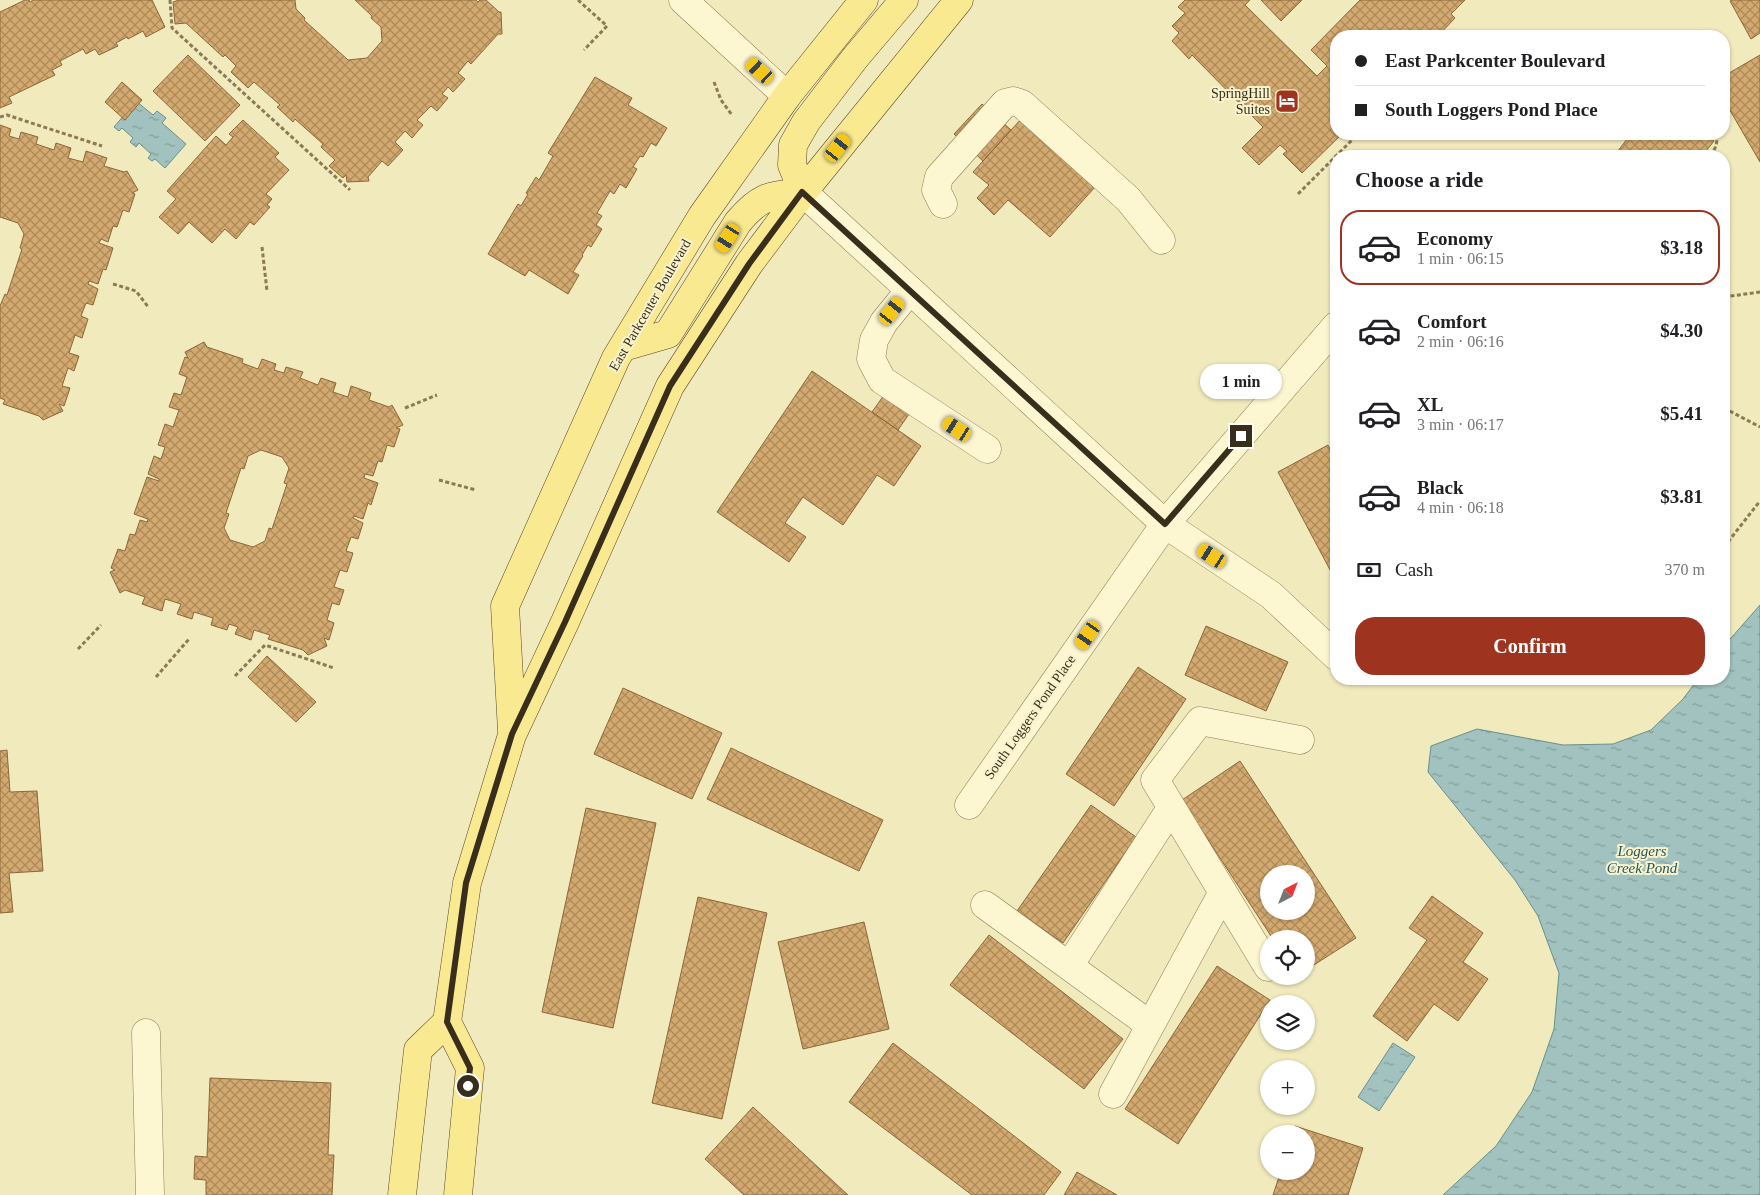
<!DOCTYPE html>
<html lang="en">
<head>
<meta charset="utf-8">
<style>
  body { margin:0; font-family:"Times New Roman",serif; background:#f2f2f2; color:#202124; height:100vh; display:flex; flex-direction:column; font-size:19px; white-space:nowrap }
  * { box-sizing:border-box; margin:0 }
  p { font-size:16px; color:#757577 }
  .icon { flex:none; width:28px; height:28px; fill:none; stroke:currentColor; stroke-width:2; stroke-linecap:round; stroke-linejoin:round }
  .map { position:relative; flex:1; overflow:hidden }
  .drawer { position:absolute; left:1330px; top:150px; width:400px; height:535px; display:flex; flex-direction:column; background:#fff; border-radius:20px; box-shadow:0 1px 4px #0004 }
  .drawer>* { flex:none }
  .top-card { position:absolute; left:1330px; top:30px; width:400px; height:110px; border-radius:20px; box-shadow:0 1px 4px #0004; display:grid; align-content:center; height:110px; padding:0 25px; background:#fff }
  .needle { width:32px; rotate:42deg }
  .buttons { position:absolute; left:1260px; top:865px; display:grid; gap:10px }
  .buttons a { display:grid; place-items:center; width:55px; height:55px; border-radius:50%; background:#fff; box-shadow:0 1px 4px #0004; font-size:25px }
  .end { position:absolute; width:22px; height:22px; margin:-11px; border:6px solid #382e1b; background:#fff; box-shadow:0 0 0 2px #fff }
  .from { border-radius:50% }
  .bubble { position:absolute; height:35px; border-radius:18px; background:#fff; box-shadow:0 1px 4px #0004; font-size:16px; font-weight:800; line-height:35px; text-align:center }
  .car { position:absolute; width:15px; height:30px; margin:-15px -8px; border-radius:6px; box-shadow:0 0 4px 1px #0007; background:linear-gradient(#f5c518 24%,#345 0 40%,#f5c518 0 76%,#345 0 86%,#f5c518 0) }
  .top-card b { display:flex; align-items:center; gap:18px; height:48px; font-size:19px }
  .top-card b+b { border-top:1px solid #e0e0e0 }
  .top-card i { width:12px; height:12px; background:#202124 }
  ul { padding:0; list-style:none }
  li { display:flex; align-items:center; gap:15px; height:75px; margin:0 10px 8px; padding:0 15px; border:2px solid transparent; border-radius:20px }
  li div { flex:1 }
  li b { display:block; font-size:19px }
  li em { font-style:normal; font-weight:800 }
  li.current { border-color:#9e3420 }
  li>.icon { width:45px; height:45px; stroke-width:1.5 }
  h2 { padding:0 25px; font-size:22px; line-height:60px }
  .pay { display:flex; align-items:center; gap:12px; height:55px; padding:0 25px; font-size:19px }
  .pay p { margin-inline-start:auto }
  .cta { display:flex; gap:10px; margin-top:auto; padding:10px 25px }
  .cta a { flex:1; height:58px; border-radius:20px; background:#9e3420; color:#fff; font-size:20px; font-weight:800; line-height:58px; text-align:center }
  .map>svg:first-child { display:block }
  .water { fill:url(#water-ripples); stroke:#68908d }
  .building { fill:url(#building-cross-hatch); stroke:#8c6738; fill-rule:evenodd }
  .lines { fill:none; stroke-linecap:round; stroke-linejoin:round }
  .minor-casing { stroke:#8b7a55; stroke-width:29 }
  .major-casing { stroke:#58472a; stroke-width:29 }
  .path { stroke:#8b7a55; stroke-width:3; stroke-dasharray:4 2.5; stroke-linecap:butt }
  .minor { stroke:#fcf6d1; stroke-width:28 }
  .major { stroke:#f9e990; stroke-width:28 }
  .route { stroke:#382e1b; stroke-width:6 }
  .labels { text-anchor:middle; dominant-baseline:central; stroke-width:4; stroke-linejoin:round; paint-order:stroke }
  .poi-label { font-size:14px; fill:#382e1b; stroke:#f8f3cd; text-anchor:end }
  .street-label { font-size:14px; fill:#382e1b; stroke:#f8f3cd }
  .water-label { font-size:15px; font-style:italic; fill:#28555a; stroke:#f8f3cd }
</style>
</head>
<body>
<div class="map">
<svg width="1760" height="1195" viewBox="0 0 1760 1195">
  <defs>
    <pattern id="water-ripples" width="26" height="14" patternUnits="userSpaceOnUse" patternTransform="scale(1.25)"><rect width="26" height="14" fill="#a1c2be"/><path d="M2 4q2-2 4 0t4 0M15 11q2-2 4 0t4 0" fill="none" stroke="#849e9a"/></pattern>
    <pattern id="building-cross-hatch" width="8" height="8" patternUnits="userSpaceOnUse" patternTransform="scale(1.25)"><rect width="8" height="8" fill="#d3a96f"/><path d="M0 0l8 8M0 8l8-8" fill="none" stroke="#ac8a5a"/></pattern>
  </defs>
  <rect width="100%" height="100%" fill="#f1eabd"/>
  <path class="water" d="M136,101L153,115L157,111L166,118L162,123L186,144L165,168L155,159L152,161L148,158L151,154L139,143L136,147L130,142L133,138L122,128L119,131L114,127Z
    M1760,605V1195H1443L1496,1146L1532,1092L1554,1029L1559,973L1538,916L1515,880L1428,772L1431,746L1477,729L1563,745L1613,744L1651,730L1683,699L1698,679H1724V646Z
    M1393,1043L1415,1057L1379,1111L1358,1097Z"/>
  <path class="building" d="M25,0H29L30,2L33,0H152L165,27L146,37L143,31L128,39L127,37L116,43L118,46L99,55L95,49L86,54L83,49L60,61L62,65L52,70L55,75L9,97L12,103L0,108V12Z
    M179,0H295L296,9L305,18L304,20L348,60L367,58L382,41L381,27L371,18L372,16L355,0H476L478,2L480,0H486L499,12H501L502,34H498L471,64L468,61L458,73L465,79L453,92L448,87L442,94L448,98L437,111L431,106L417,120L423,125L412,138L405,131L395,142L403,150L388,166L382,161L368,177L369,181L347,182L346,175L343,178L329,166L335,160L321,147L323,144L295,119L293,122L277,107L280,105L254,82L248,88L231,72L236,66L225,55L223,57L186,23L175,24L173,2Z
    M1185,0H1250L1245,5L1317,76L1327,66L1311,50L1360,0H1465L1451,14L1455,18L1438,36H1336V134H1342L1302,173L1283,154L1287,151L1280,145L1259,165L1242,148L1263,127L1192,55L1189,59L1172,41L1179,33L1172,26L1185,13L1178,7Z
    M1261,0H1302L1281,21Z
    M1732,0H1760V33L1751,39L1730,1Z
    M188,55L240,105L205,141L153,91Z
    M1760,55V162L1724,100V76Z
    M595,77L632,98L628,105L667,128L656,146L651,143L643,157L640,156L633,167L637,169L626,188L620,184L614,194L610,191L597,213L602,216L596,225L602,229L591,247L588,245L582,255L583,256L573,272L579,275L568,294L529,270L525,276L488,254L518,204L521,206L528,194L526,193L536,177L539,180L553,156L548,153Z
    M122,82L142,100L125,120L105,102Z
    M982,104L1011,130L983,161L954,134Z
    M1022,118L1096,186L1050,237L1008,200L994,215L977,198L989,185L973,172Z
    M243,120L279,153L275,157L289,170L266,194L272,199L267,205L270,207L254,225L250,222L236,239L225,229L212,243L189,222L178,234L159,217L176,199L167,191L216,136L226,145L233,137L229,134Z
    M0,125L11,129L9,136L19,139L21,132L38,137L36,144L54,150L56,143L71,148L68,158L83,162L86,151L107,158L104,166L124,172L127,171L138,190L132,193L135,194L129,212L123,210L117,227L113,226L108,242L101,239L99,243L113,248L106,270L103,269L98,284L89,281L88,284L98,289L93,305L86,303L81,316L88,319L82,338L75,335L69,353L79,356L74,371L68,368L62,386L70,388L64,406L59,404L63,411L43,420L39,416L3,404L5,400L0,398V306L5,294L7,295L22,249L20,248L24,234L18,223L0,217Z
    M1631,134H1704L1714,141L1702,156H1614Z
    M204,342L207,347L243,359L242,363L258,369L262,359L276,364L274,370L284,373L286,367L303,372L300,378L318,385L321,378L336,383L333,392L348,397L351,386L371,393L369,400L389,407L392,405L403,425L396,428L400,429L394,447L387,445L382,462L378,461L373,476L365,474L364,478L378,483L371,505L368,503L363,519L354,516L353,518L363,523L358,539L351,537L346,551L353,553L347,572L340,570L334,587L344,590L339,605L332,603L327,620L334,623L329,640L324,638L327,646L308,655L303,650L268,639L270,635L254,630L251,640L235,634L238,627L229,624L227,630L211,625L213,618L194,612L192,619L177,614L181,604L165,599L162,611L142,604L145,597L125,590L120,593L110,572L115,570L111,568L118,549L125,551L130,534L135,535L140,520L147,522L148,519L134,514L147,477L159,481V479L148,474L154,456L161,459L165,447L158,445L165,424L173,427L179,410L169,407L174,393L181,395L187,377L179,374L185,357L188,358L185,352ZM261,450L282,457L289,468L284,483L287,484L272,529L269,528L265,541L253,547L230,540L224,528L229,514L226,513L241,468L244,469L248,456Z
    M812,371L921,446L894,486L877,475L843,525L803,497L785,523L806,537L789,562L717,512Z
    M894,381L920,398L898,430L872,412Z
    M1328,445L1336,460V581L1278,472Z
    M1206,626L1288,662L1266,711L1185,675Z
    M267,656L316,702L296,722L248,677Z
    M1138,667L1186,699L1114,806L1066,774Z
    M623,688L722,733L692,799L594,754Z
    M731,748L883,820L859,871L707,799Z
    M7,750L10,792L37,791L43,871L9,873L13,912L0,913V751Z
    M1240,761L1356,938L1306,970V939H1273L1182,800ZM1269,874H1306V911H1269Z
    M1091,805L1136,837L1063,943L1017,911Z
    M586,808L656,823L613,1028L542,1012Z
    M1432,896L1483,933L1463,962L1488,979L1458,1021L1434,1004L1407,1041L1373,1016L1427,940L1409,928Z
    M698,897L767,913L722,1119L652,1103Z
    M864,922L889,1029L803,1049L778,942Z
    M989,935L1123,1039L1084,1089L950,985Z
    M1217,966L1270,1000L1178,1144L1125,1109Z
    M893,1043L1061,1172L1044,1195H972L849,1102Z
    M210,1078L331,1083L328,1155H334L332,1195H206V1180L194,1179L195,1156L207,1157Z
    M753,1107L848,1195H744L705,1159Z
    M1295,1126L1363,1148L1348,1195H1273L1281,1171H1306V1134H1293Z
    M1077,1172L1117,1195H1064Z"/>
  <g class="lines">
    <g class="minor-casing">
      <path id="minor" d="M683,0L787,96
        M803,192L1165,524L1271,595L1336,656
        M943,204L936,190L939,177L1005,103L1013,101L1022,104L1128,199L1161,240
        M910,290L884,322L874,340L871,359L882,380L987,449
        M969,805L1165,524L1336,326
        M985,905L1150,1025
        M1069,966L1171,808
        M1268,967L1155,780L1200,721L1300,740
        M146,1033L150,1195
        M1113,1094L1223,892"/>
    </g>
    <g class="major-casing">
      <path id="major" d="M803,192L792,165L793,145L806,122L855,58L904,0
        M623,347L668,334L738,222C761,195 769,196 803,192
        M512,731L505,606L616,358L702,216L787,96L864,0
        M402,1195L418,1050L447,1022
        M458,1195L470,1068L447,1022L467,883L512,735L565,622L670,386L749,264L803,192L959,0"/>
    </g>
    <path class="path" d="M170,0L172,28L350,190
      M578,0L607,26L584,50
      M714,82L721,100L732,115
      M0,117L7,115L102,146
      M1711,156L1716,146L1718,134
      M1298,194L1358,134
      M262,247L267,291
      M113,284L136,291L149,308
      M1724,297L1760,292
      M405,408L437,395
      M1724,408L1760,427
      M439,480L476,490
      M1724,547L1760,501
      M78,649L101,625
      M235,676L265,645L334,668
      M156,677L189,639"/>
    <use href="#minor" class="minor"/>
    <use href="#major" class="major"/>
  </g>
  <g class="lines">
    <path class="route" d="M468,1086L470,1068L447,1022L466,883L512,734L565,622L670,386L749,264L802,192L1165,524L1241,436"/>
  </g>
  <defs>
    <g id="hotel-square" transform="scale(1.25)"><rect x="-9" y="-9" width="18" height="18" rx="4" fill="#9e3420" stroke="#f8f3cd"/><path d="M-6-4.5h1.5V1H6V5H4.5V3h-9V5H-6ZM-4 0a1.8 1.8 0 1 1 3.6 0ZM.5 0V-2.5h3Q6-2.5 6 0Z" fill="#fff"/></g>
  </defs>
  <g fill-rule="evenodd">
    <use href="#hotel-square" x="1287" y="101"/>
  </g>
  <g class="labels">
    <g class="poi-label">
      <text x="1270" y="93">SpringHill<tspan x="1270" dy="16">Suites</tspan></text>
    </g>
    <g class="street-label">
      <text transform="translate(650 305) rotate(-60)">East Parkcenter Boulevard</text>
      <text transform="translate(1030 717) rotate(-55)">South Loggers Pond Place</text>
    </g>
    <g class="water-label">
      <text x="1642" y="851">Loggers<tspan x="1642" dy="17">Creek Pond</tspan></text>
    </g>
  </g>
</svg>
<div class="buttons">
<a><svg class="needle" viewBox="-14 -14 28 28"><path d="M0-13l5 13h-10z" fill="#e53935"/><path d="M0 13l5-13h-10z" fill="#757577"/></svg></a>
<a><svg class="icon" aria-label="locate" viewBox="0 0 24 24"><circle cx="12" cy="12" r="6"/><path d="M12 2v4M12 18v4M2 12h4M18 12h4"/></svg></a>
<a><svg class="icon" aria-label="layers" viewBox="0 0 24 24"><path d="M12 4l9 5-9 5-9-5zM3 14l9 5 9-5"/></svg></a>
<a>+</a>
<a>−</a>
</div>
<i class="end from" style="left:468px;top:1086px"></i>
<i class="end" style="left:1241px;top:436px"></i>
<div class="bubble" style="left:1200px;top:364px;width:82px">1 min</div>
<i class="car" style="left:760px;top:71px;rotate:312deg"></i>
<i class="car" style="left:838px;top:148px;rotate:39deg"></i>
<i class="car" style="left:728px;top:238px;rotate:212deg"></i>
<i class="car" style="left:892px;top:311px;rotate:39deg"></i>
<i class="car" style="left:957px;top:429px;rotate:303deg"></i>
<i class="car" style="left:1212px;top:556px;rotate:303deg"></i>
<i class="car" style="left:1088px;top:635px;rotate:215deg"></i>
<div class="top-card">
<b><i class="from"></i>East Parkcenter Boulevard</b>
<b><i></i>South Loggers Pond Place</b>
</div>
<section class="drawer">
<h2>Choose a ride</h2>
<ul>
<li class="current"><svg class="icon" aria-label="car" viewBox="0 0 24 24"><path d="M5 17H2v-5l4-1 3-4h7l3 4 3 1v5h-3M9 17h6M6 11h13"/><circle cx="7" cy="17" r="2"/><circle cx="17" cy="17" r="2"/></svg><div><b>Economy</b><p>1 min · 06:15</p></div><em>$3.18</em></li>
<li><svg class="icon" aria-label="car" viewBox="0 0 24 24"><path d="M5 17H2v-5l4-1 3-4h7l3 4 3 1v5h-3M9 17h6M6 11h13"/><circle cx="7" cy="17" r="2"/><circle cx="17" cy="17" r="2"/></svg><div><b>Comfort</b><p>2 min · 06:16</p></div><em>$4.30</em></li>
<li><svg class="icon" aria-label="car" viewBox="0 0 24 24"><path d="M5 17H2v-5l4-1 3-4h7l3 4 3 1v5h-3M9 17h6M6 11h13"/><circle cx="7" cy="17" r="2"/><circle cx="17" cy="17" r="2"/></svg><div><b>XL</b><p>3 min · 06:17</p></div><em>$5.41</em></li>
<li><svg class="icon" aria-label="car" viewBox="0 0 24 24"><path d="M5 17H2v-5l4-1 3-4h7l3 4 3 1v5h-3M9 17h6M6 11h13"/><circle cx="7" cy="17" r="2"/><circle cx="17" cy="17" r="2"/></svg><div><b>Black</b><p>4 min · 06:18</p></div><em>$3.81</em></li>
</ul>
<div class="pay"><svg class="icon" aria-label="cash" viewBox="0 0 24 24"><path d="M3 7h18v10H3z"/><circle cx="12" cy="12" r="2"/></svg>Cash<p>370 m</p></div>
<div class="cta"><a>Confirm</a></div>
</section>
</div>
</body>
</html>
